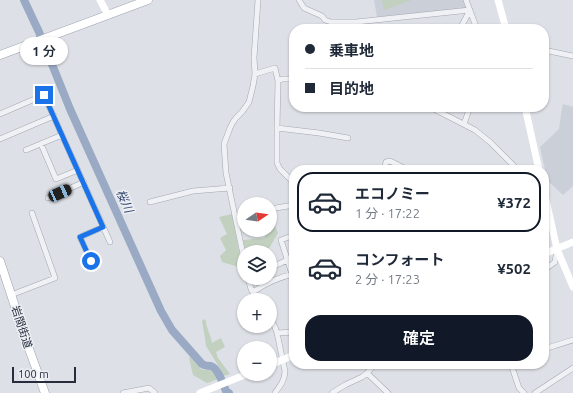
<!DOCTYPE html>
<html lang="ja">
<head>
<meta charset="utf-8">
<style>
  body { margin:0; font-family:Ubuntu,"Noto Sans JP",sans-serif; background:#f2f2f3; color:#1f2937; height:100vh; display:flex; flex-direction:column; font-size:15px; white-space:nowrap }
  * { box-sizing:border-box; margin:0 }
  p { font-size:13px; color:#747a83 }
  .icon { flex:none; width:22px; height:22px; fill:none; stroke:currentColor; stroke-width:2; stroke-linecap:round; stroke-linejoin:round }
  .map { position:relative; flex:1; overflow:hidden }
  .drawer { position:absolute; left:289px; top:165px; width:260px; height:204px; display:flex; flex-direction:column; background:#fff; border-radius:16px; box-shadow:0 1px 3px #0004 }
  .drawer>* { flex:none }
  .banner { position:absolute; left:289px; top:24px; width:260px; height:88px; border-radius:16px; box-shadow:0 1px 3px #0004; display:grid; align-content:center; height:88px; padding:0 16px; background:#fff }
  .needle { width:26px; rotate:77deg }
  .buttons { position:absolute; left:237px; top:197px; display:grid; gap:8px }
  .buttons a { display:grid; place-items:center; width:40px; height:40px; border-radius:50%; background:#fff; box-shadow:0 1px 3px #0004; font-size:20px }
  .scale { position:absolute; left:12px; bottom:10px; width:64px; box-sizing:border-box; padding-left:4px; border:2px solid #272d3c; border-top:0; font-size:11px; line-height:14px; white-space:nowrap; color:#272d3c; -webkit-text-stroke:3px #eceff4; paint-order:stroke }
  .end { position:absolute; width:18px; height:18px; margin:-9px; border:5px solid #1a73e8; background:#fff; box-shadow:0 0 0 2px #fff }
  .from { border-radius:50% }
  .bubble { position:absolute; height:28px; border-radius:14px; background:#fff; box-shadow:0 1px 3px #0004; font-size:13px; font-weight:600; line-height:28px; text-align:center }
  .car { position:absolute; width:12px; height:24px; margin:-12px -6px; border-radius:5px; box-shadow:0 0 3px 1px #0007; background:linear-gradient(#222 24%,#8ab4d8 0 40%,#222 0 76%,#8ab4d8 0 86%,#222 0) }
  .banner b { display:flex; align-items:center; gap:14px; height:38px; font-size:15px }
  .banner b+b { border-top:1px solid #e0e1e3 }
  .banner i { width:10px; height:10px; background:#1f2937 }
  ul { padding:7px 0 0; list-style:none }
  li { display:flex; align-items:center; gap:12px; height:60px; margin:0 8px 6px; padding:0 8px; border:2px solid transparent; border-radius:16px }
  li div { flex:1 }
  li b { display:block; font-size:15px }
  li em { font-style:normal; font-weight:600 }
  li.active { border-color:#111827 }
  li>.icon { width:36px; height:36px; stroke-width:1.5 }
  .action { display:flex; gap:8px; margin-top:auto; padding:8px 16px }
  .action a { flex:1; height:46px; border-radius:16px; background:#111827; color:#fff; font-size:16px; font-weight:600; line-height:46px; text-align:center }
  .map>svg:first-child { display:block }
  .built { fill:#cbcfd8 }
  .green { fill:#c1d0bf }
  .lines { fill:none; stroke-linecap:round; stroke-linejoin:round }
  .river { stroke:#9aaac5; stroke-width:8 }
  .street-casing { stroke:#a3a7b0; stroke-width:6 }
  .primary-casing { stroke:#9da3b1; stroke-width:9 }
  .street { stroke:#eff1f5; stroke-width:5 }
  .secondary { stroke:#fff; stroke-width:7 }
  .primary { stroke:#fff; stroke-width:8 }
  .route { stroke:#1a73e8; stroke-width:5 }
  .labels { text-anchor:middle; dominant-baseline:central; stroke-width:3; stroke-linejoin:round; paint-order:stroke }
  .street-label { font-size:11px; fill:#272d3c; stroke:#eceff4 }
  .water-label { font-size:12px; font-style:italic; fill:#34486d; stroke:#eceff4 }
</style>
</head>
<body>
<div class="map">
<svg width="573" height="393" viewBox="0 0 573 393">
  <rect width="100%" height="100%" fill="#dde0e6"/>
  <path class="built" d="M374,0H465L467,8L377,17Z
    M563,104L573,107V186L563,195L550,183H548L540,147L559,129L562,108Z"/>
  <path class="green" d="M382,0H412L384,10Z
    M232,214L242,268L222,262L220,256L226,250L220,238L227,234L219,217Z
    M274,224L278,233L267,252H246L243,240L264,238Z
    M204,319L206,321C206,327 211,336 212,343L221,338L225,347L216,352L218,358L230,374L223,376L221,370L206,346L205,338L202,321Z
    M190,357L201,369L204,370L212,369L214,370L218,379L207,383L193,375L189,358Z"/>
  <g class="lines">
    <path class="river" d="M24,0L39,32L70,109L161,311L172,330L202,364C205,366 208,366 211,366C218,368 223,384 226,391L229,393"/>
    <g class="street-casing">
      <path id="street" d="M299,0L304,8L322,16L325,20L331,22H356L470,10
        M466,0L477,29
        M460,29L470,10
        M544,50L573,56
        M255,74L275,68L278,81L282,79H294
        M278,81L277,128L319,133L348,138
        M430,107L475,130L490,142L518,170
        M0,114L44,95L110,242
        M464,124L470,107
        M277,128V163L280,169L294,183
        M0,139L54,116
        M41,144L56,179L78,170
        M26,150L62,135
        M384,170L386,162L390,161L408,170
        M48,198L84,182
        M150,202L193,191L230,188
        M276,208L294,205
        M244,259L226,173L224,144L230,128L233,122L236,118L242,112L249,102L253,86L255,74L254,58L258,0
        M91,261L80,237L103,227
        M270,268L294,257
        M544,270L555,262L557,249
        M292,274L281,240L294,235
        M248,278L251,289L257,300
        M253,292C266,283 278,277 294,274
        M11,295L55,278L32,213
        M270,319L275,327L277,333L285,371C285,380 280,386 275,393
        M277,333L294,332
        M544,349L573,340
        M511,364L519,388L524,393
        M367,373L388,393
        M123,393L149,388L155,393
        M332,393L345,385L362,377L367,373L375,364
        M535,393L573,368"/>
    </g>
    <g class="primary-casing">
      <path id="primary" d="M0,55L148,0
        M0,261L28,346L45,393"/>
    </g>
    <use href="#street" class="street"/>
    <path class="secondary" d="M100,0L108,15
      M498,0L506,29
      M525,107L539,170
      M544,191L557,249L573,287
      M544,254L573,242
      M270,365L294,355
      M200,393L247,374"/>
    <use href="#primary" class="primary"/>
  </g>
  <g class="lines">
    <path class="route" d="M44,95L103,227L80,237L91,261"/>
  </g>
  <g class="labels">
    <g class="street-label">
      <text transform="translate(22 327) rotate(72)">岩間街道</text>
    </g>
    <g class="water-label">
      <text transform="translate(125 201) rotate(66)">桜川</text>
    </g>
  </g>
</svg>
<div class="buttons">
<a><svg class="needle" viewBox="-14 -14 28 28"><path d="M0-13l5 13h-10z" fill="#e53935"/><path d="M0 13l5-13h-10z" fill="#747a83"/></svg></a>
<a><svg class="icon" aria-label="layers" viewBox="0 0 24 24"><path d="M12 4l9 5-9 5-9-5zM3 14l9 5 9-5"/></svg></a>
<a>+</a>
<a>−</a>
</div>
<div class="scale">100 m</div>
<i class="end from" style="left:91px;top:261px"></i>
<i class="end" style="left:44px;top:95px"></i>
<div class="bubble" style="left:20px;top:37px;width:48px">1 分</div>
<i class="car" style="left:60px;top:193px;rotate:66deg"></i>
<div class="banner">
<b><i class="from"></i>乗車地</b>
<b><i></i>目的地</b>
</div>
<section class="drawer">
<ul>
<li class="active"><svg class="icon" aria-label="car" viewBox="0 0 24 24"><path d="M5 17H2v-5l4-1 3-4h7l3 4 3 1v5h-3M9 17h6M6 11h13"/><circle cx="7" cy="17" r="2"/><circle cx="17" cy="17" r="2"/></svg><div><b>エコノミー</b><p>1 分 · 17:22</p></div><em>¥372</em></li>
<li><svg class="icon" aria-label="car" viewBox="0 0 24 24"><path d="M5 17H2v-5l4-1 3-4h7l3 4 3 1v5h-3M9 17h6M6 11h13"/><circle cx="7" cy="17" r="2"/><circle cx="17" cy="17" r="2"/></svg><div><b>コンフォート</b><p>2 分 · 17:23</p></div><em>¥502</em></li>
</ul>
<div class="action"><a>確定</a></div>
</section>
</div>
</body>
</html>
